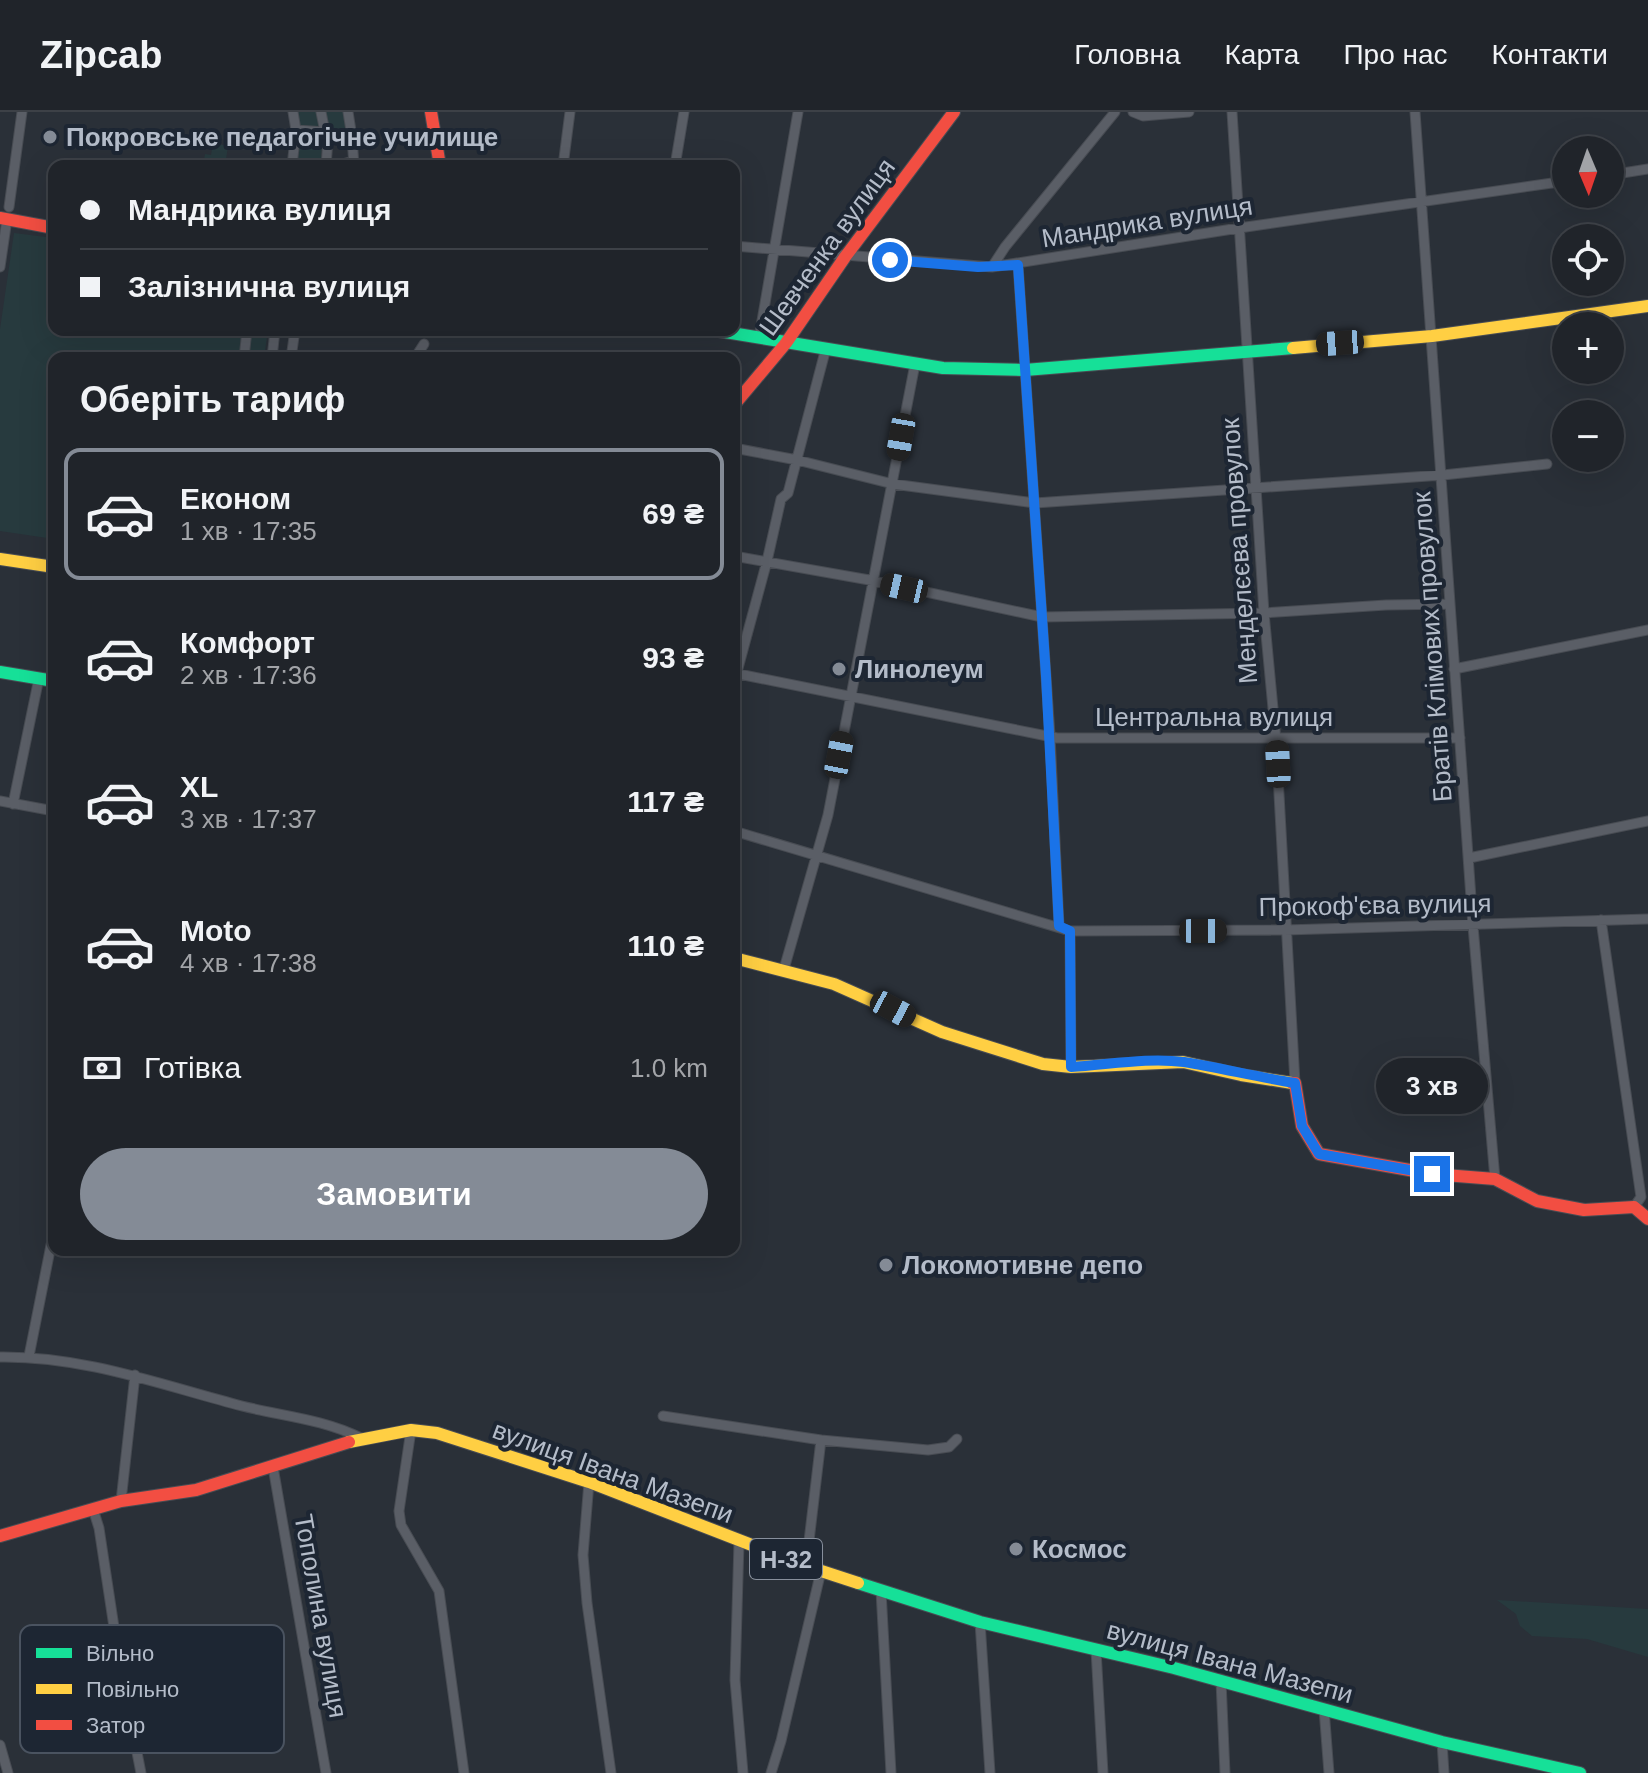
<!DOCTYPE html>
<html lang="uk">
<head>
<meta charset="utf-8">
<style>
  body { margin:0; font-family:Helvetica,sans-serif; background:#282c32; color:#f1f3f6; height:100vh; display:flex; flex-direction:column; font-size:30px; white-space:nowrap }
  * { box-sizing:border-box; margin:0 }
  p { font-size:26px; color:#a2a4a8 }
  .icon { flex:none; width:44px; height:44px; fill:none; stroke:currentColor; stroke-width:2; stroke-linecap:round; stroke-linejoin:round }
  .map { position:relative; flex:1; overflow:hidden }
  .details { position:absolute; left:48px; top:240px; width:692px; height:904px; display:flex; flex-direction:column; background:#20242a; border-radius:16px; box-shadow:0 8px 32px #0002,0 0 0 2px #3d4147 }
  .details>* { flex:none }
  .guide { position:absolute; left:48px; top:48px; width:692px; height:176px; border-radius:16px; box-shadow:0 8px 32px #0002,0 0 0 2px #3d4147; display:grid; align-content:center; height:176px; padding:0 32px; background:#20242a }
  .needle { width:52px; rotate:178deg }
  .buttons { position:absolute; left:1552px; top:24px; display:grid; gap:16px }
  .buttons a { display:grid; place-items:center; width:72px; height:72px; border-radius:50%; background:#20242a; box-shadow:0 8px 32px #0002,0 0 0 2px #3d4147; font-size:40px }
  .end { position:absolute; width:36px; height:36px; margin:-18px; border:10px solid #1a73e8; background:#fff; box-shadow:0 0 0 4px #fff }
  .from { border-radius:50% }
  .bubble { position:absolute; height:56px; border-radius:28px; background:#20242a; box-shadow:0 8px 32px #0002,0 0 0 2px #3d4147; font-size:26px; font-weight:800; line-height:56px; text-align:center }
  .car { position:absolute; width:24px; height:48px; margin:-24px -12px; border-radius:10px; box-shadow:0 0 6px 2px #0007; background:linear-gradient(#222 24%,#8ab4d8 0 40%,#222 0 76%,#8ab4d8 0 86%,#222 0) }
  .guide b { display:flex; align-items:center; gap:28px; height:76px; font-size:30px }
  .guide b+b { border-top:2px solid #3d4147 }
  .guide i { width:20px; height:20px; background:#f1f3f6 }
  ul { padding:0; list-style:none }
  li { display:flex; align-items:center; gap:24px; height:132px; margin:0 16px 12px; padding:0 16px; border:4px solid transparent; border-radius:16px }
  li div { flex:1 }
  li b { display:block; font-size:30px }
  li em { font-style:normal; font-weight:800 }
  li.on { border-color:#848b96 }
  li>.icon { width:72px; height:72px; stroke-width:1.5 }
  h2 { padding:0 32px; font-size:36px; line-height:96px }
  .pay { display:flex; align-items:center; gap:20px; height:88px; padding:0 32px; font-size:30px }
  .pay p { margin-inline-start:auto }
  .cta { display:flex; gap:16px; margin-top:auto; padding:16px 32px }
  .cta a { flex:1; height:92px; border-radius:48px; background:#848b96; color:#fff; font-size:32px; font-weight:800; line-height:92px; text-align:center }
  header { display:flex; align-items:center; gap:48px; box-sizing:border-box; height:112px; padding:0 40px; background:#20242a; border-bottom:2px solid #3d4147 }
  header strong { font-size:38px }
  nav { display:flex; gap:44px; margin-inline-start:auto; font-size:28px }
  .map>svg:first-child { display:block }
  .green { fill:#273a3e }
  .lines { fill:none; stroke-linecap:round; stroke-linejoin:round }
  .street-casing { stroke:#484c53; stroke-width:11 }
  .fast-casing { stroke:#484c53; stroke-width:14 }
  .slow-casing { stroke:#484c53; stroke-width:14 }
  .jam-casing { stroke:#484c53; stroke-width:14 }
  .street { stroke:#5a5e66; stroke-width:9 }
  .fast { stroke:#16e098; stroke-width:12 }
  .slow { stroke:#ffcf43; stroke-width:12 }
  .jam { stroke:#f24e42; stroke-width:12 }
  .route { stroke:#1a73e8; stroke-width:10 }
  .poi-dot { fill:#848b96; stroke:#1d2633; stroke-width:3 }
  .labels { text-anchor:middle; dominant-baseline:central; stroke-width:8; stroke-linejoin:round; paint-order:stroke }
  .shield { fill:#1d2633; stroke:#878f9c; stroke-width:2 }
  .shield-label { font-size:24px; font-weight:bold; fill:#b4bcc9 }
  .poi-label { font-size:26px; font-weight:bold; fill:#b4bcc9; stroke:#1d2633; text-anchor:start }
  .street-label { font-size:26px; fill:#b4bcc9; stroke:#1d2633 }
  .key { fill:#1d2633; stroke:#4a5360; stroke-width:2 }
  .key-label { font-size:22px; fill:#b4bcc9 }
</style>
</head>
<body>
<header>
<strong>Zipcab</strong>
<nav><a>Головна</a><a>Карта</a><a>Про нас</a><a>Контакти</a></nav>
</header>
<div class="map">
<svg width="1648" height="1661" viewBox="0 0 1648 1661">
  <rect width="100%" height="100%" fill="#2a3038"/>
  <path class="green" d="M293,0H348L352,25L328,27L325,20L296,18Z
    M299,25L323,28L320,54L316,50H296Z
    M213,31L228,34L225,54H203L205,42L211,43Z
    M14,121L54,126V218H268L264,246H54V427L0,419V217Z
    M1497,1488L1648,1497V1545L1587,1527L1532,1524L1520,1514L1516,1502Z"/>
  <g class="lines">
    <g class="street-casing">
      <path id="street" d="M1133,0L1143,4L1189,0
        M1232,0L1264,501L1276,628L1295,971
        M1415,0L1473,814L1495,1067
        M296,18L325,20L321,0
        M325,20L328,27L352,25L348,0
        M352,25L354,54
        M293,52L308,54
        M292,54L296,18L293,0
        M326,54L328,27
        M334,54L354,49
        M563,54L570,0
        M675,54L684,0
        M1610,63L1648,57
        M9,95L22,0
        M734,134L992,155L1239,116L1566,69
        M1018,153L1050,623L1059,814
        M0,155L7,107
        M992,155L1005,135L1115,0
        M759,226L798,0
        M244,246L247,218
        M272,246L275,218
        M291,246L295,218
        M415,246L424,232
        M734,336L797,348L893,372L1035,391L1443,363L1547,352
        M734,444L875,469L1042,505L1264,501L1386,493L1450,492
        M1454,557L1648,518
        M734,561L1057,626H1460
        M734,571L767,449L781,387L788,381L826,236
        M0,689L54,699
        M13,692L39,566
        M734,719L1070,819L1285,818L1648,807
        M1469,746L1648,709
        M1601,808L1641,1085L1634,1095
        M1070,819L1071,955
        M784,857L828,703L915,252
        M29,1244L54,1118
        M0,1245C85,1244 161,1273 242,1294C282,1304 323,1307 361,1326
        M663,1304L821,1328
        M411,1318L399,1399L401,1413L439,1479L464,1661
        M273,1355L326,1661
        M589,1370L583,1443L587,1491L611,1661
        M121,1389L135,1263
        M93,1397L99,1416L119,1548L141,1661
        M739,1430L735,1568L743,1661
        M806,1454L821,1328L928,1338L949,1335L957,1327
        M881,1479L891,1661
        M980,1510L990,1661
        M1096,1538L1103,1661
        M1221,1569L1225,1661
        M1324,1597L1329,1661
        M1442,1630L1444,1661
        M0,1633L8,1661
        M771,1661L781,1629L821,1459"/>
    </g>
    <g class="fast-casing">
      <path id="fast" d="M713,218L943,256L1025,258L1293,236
        M0,560L54,569
        M858,1471L980,1510L1174,1556L1442,1630L1580,1661"/>
    </g>
    <g class="slow-casing">
      <path id="slow" d="M1293,236L1432,224L1648,194
        M0,447L54,455
        M734,846L834,872L942,920L1043,952L1071,955L1183,950L1241,963L1292,971
        M349,1330L411,1318L437,1321L589,1370L806,1454L858,1471"/>
    </g>
    <g class="jam-casing">
      <path id="jam" d="M431,0L440,54
        M0,106L54,116
        M734,293L786,231L845,145L954,0
        M1292,971H1295L1302,1014L1319,1042L1432,1062L1495,1067L1537,1089L1584,1098L1634,1095L1648,1107
        M0,1424L121,1389L196,1378L349,1330"/>
    </g>
    <use href="#street" class="street"/>
    <use href="#fast" class="fast"/>
    <use href="#slow" class="slow"/>
    <use href="#jam" class="jam"/>
  </g>
  <g class="lines">
    <path class="route" d="M890,148L978,155L1018,153L1046,564L1059,814L1070,819L1071,955C1107,953 1148,945 1184,950C1221,956 1257,965 1295,971L1302,1014L1319,1042L1432,1062"/>
  </g>
  <g class="poi-dot">
    <circle cx="50" cy="25" r="8"/>
    <circle cx="839" cy="557" r="8"/>
    <circle cx="886" cy="1153" r="8"/>
    <circle cx="1016" cy="1437" r="8"/>
  </g>
  <g class="labels">
    <rect class="shield" x="750" y="1427" width="72" height="40" rx="6"/>
    <g class="shield-label">
      <text x="786" y="1447">Н-32</text>
    </g>
    <g class="poi-label">
      <text x="66" y="25">Покровське педагогічне училище</text>
      <text x="855" y="557">Линолеум</text>
      <text x="902" y="1153">Локомотивне депо</text>
      <text x="1032" y="1437">Космос</text>
    </g>
    <g class="street-label">
      <text transform="translate(1147 110) rotate(-9)">Мандрика вулиця</text>
      <text transform="translate(827 135) rotate(-54)">Шевченка вулиця</text>
      <text transform="translate(1239 439) rotate(-94)">Менделєєва провулок</text>
      <text transform="translate(1432 535) rotate(-94)">Братів Клімових провулок</text>
      <text x="1214" y="605">Центральна вулиця</text>
      <text transform="translate(1375 793) rotate(-1)">Прокоф'єва вулиця</text>
      <text transform="translate(613 1360) rotate(20)">вулиця Івана Мазепи</text>
      <text transform="translate(321 1504) rotate(80)">Тополина вулиця</text>
      <text transform="translate(1230 1550) rotate(15)">вулиця Івана Мазепи</text>
    </g>
  </g>
  <rect x="20" y="1513" width="264" height="128" rx="12" class="key"/>
  <rect x="36" y="1536" width="36" height="10" fill="#16e098"/>
  <rect x="36" y="1572" width="36" height="10" fill="#ffcf43"/>
  <rect x="36" y="1608" width="36" height="10" fill="#f24e42"/>
  <g class="key-label">
    <text x="86" y="1549">Вільно</text>
    <text x="86" y="1585">Повільно</text>
    <text x="86" y="1621">Затор</text>
  </g>
</svg>
<div class="buttons">
<a><svg class="needle" viewBox="-14 -14 28 28"><path d="M0-13l5 13h-10z" fill="#e53935"/><path d="M0 13l5-13h-10z" fill="#a2a4a8"/></svg></a>
<a><svg class="icon" aria-label="locate" viewBox="0 0 24 24"><circle cx="12" cy="12" r="6"/><path d="M12 2v4M12 18v4M2 12h4M18 12h4"/></svg></a>
<a>+</a>
<a>−</a>
</div>
<i class="end from" style="left:890px;top:148px"></i>
<i class="end" style="left:1432px;top:1062px"></i>
<div class="bubble" style="left:1376px;top:946px;width:112px">3 хв</div>
<i class="car" style="left:1340px;top:231px;rotate:266deg"></i>
<i class="car" style="left:901px;top:325px;rotate:190deg"></i>
<i class="car" style="left:904px;top:476px;rotate:283deg"></i>
<i class="car" style="left:839px;top:643px;rotate:11deg"></i>
<i class="car" style="left:1278px;top:652px;rotate:357deg"></i>
<i class="car" style="left:1203px;top:819px;rotate:90deg"></i>
<i class="car" style="left:893px;top:897px;rotate:118deg"></i>
<div class="guide">
<b><i class="from"></i>Мандрика вулиця</b>
<b><i></i>Залізнична вулиця</b>
</div>
<section class="details">
<h2>Оберіть тариф</h2>
<ul>
<li class="on"><svg class="icon" aria-label="car" viewBox="0 0 24 24"><path d="M5 17H2v-5l4-1 3-4h7l3 4 3 1v5h-3M9 17h6M6 11h13"/><circle cx="7" cy="17" r="2"/><circle cx="17" cy="17" r="2"/></svg><div><b>Економ</b><p>1 хв · 17:35</p></div><em>69 ₴</em></li>
<li><svg class="icon" aria-label="car" viewBox="0 0 24 24"><path d="M5 17H2v-5l4-1 3-4h7l3 4 3 1v5h-3M9 17h6M6 11h13"/><circle cx="7" cy="17" r="2"/><circle cx="17" cy="17" r="2"/></svg><div><b>Комфорт</b><p>2 хв · 17:36</p></div><em>93 ₴</em></li>
<li><svg class="icon" aria-label="car" viewBox="0 0 24 24"><path d="M5 17H2v-5l4-1 3-4h7l3 4 3 1v5h-3M9 17h6M6 11h13"/><circle cx="7" cy="17" r="2"/><circle cx="17" cy="17" r="2"/></svg><div><b>XL</b><p>3 хв · 17:37</p></div><em>117 ₴</em></li>
<li><svg class="icon" aria-label="car" viewBox="0 0 24 24"><path d="M5 17H2v-5l4-1 3-4h7l3 4 3 1v5h-3M9 17h6M6 11h13"/><circle cx="7" cy="17" r="2"/><circle cx="17" cy="17" r="2"/></svg><div><b>Moto</b><p>4 хв · 17:38</p></div><em>110 ₴</em></li>
</ul>
<div class="pay"><svg class="icon" aria-label="cash" viewBox="0 0 24 24"><path d="M3 7h18v10H3z"/><circle cx="12" cy="12" r="2"/></svg>Готівка<p>1.0 km</p></div>
<div class="cta"><a>Замовити</a></div>
</section>
</div>
</body>
</html>
